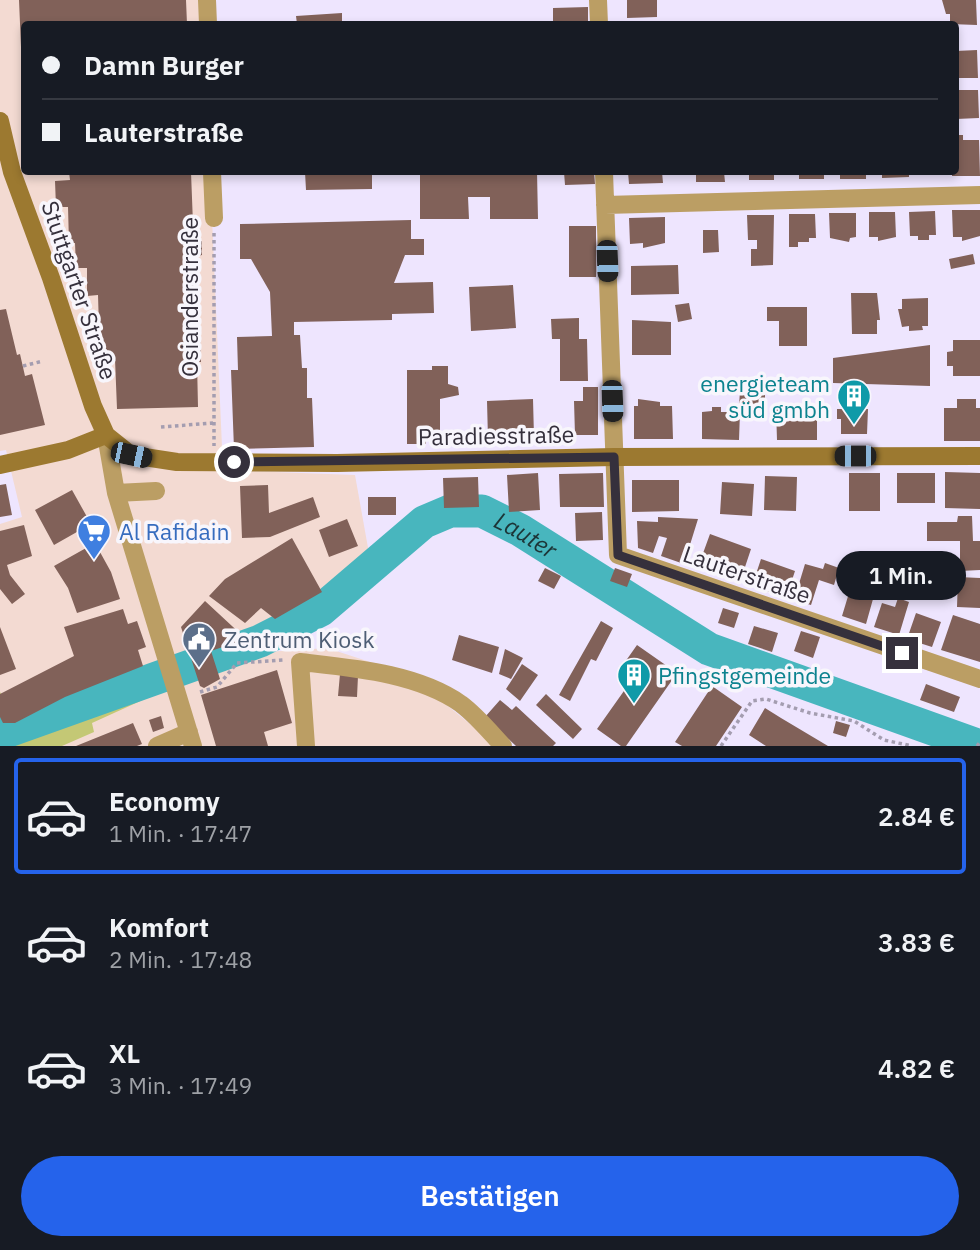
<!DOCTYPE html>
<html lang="de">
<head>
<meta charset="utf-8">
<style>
  body { margin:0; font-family:"IBM Plex Sans",sans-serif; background:#242831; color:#f1f3f6; height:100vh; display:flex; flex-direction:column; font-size:26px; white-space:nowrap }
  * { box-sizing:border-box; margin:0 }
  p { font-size:23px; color:#9ea1a6 }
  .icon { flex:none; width:38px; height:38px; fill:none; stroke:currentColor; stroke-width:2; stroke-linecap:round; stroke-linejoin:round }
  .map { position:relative; height:746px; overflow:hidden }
  .details { display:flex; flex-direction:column; background:#171b24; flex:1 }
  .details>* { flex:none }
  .guide { position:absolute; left:21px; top:21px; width:938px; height:154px; border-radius:7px; box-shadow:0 4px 10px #0003; display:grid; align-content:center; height:154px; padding:0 21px; background:#171b24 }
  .end { position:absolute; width:32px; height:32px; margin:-16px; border:9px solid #35303c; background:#fff; box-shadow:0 0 0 4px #fff }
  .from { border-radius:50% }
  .bubble { position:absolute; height:49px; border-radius:24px; background:#171b24; box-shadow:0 4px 10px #0003; font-size:23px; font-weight:600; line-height:49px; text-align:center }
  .car { position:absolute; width:21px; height:42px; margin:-21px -10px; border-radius:9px; box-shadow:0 0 5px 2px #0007; background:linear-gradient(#222 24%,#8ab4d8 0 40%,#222 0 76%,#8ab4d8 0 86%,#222 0) }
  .guide b { display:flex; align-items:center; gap:24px; height:66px; font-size:26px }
  .guide b+b { border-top:2px solid #363941 }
  .guide i { width:18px; height:18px; background:#f1f3f6 }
  ul { padding:12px 0 0; list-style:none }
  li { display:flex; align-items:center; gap:21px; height:116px; margin:0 14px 10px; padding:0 7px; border:4px solid transparent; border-radius:7px }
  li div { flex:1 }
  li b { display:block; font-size:26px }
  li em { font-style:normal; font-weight:600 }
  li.selected { border-color:#2563eb }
  li>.icon { width:63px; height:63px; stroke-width:1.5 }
  .cta { display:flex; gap:14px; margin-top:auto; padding:14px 21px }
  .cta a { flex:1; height:80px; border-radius:42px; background:#2563eb; color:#fff; font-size:28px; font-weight:600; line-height:80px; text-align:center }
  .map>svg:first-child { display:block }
  .commercial { fill:#f3dad2 }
  .green { fill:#c4c875 }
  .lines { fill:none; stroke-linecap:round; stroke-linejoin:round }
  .river { stroke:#48b6be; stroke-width:33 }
  .building { fill:#816159 }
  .path { stroke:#a49db0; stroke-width:3.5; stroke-dasharray:3.5 3.5; stroke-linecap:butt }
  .street { stroke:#bb9e64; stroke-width:18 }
  .secondary { stroke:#9c7930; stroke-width:18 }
  .route { stroke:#35303c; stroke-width:9 }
  .labels { text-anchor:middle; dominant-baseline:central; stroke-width:7; stroke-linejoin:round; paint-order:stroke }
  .street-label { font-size:23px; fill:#35303c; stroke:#f8f6fc }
  .culture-label { font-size:23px; fill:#0d838f; stroke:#f8f6fc; text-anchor:end }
  .shop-label { font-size:23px; fill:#366cbe; stroke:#f8f6fc; text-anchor:start }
  .service-label { font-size:23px; fill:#4e5e75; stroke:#f8f6fc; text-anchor:start }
  .water-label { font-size:24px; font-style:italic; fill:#1c3537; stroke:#f8f6fc }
</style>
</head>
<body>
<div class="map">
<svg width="980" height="746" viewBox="0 0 980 746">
  <rect width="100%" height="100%" fill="#eee5fe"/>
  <path class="commercial" d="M0,0H203L204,24H24V172H210L223,470L355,475L370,559L329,596L249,634L252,653L327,648L410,675L481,733L491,746H0V524L22,517L6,450L0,451Z"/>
  <path class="green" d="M139,674L147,698L92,723L94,732L62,746H0V692L20,730Z"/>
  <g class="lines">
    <path class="river" id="s1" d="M0,734L260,641L321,610L424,522L450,511H482L520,530L709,649L980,746"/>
  </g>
  <path class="building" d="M19,0H186L187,24H24V47H21Z
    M627,0H657V17L627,18Z
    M942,0H976L977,25L950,24V14H946Z
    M588,7V24H553V8Z
    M342,13V24H297L296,16Z
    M977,50L978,78H956V51Z
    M956,90H978L979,118L956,119Z
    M956,135H963V140H979L980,176H952V172H956Z
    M69,172H191L193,224H199V237H193V241H202V255L194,257H197L201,362H197L198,407L117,409L115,359L100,360L98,295L87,296V268H76L75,243H69L68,207H56L55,181L70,180Z
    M305,172H372V189L306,190Z
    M420,172H537L538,219H490V197H468L469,219H420Z
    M564,172H594L595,184L565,185Z
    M628,172H662L663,183L629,184Z
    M696,172H724L725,182H696Z
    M749,172H774V180H749Z
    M799,172H824V179H799Z
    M840,172H866V179H840Z
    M882,172H909V177L882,178Z
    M952,210H980V236L962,241V237H953Z
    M935,211L936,235H929V240H918V236H910L909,212Z
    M869,212H895L896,237L878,241V237H869Z
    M829,213H856V237L850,238L849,242L830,238Z
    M789,214H815L816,238H809V242H798V247H789Z
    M747,215H774L773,265L751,266V249H757V240H748Z
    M665,217V243L643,248V243L630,244L629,218Z
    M411,220V239H424V255H405L394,283L433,282L434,313L392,314V320L294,322V335H300L302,368H307V398H312L314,447L234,449L231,370H238L237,337L272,336L270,292L251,259H240V224Z
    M569,226H596V277H569Z
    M703,230H718L719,252L703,253Z
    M973,254L975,264L951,269L949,259Z
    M678,265L679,294L631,295V266Z
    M513,285L516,328L471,331L469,287Z
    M851,293H877L880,320H877V334H852Z
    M928,298V326H922L923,330L909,331V326L902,327L898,309H902V299Z
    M689,303L692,319L678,322L675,305Z
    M767,307H807V346H779V321H767Z
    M6,309L17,355L20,354L25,376L32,374L45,425L0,435V310Z
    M579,318V339H587L588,381H560V339H552L551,319Z
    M632,320L671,322V355H632Z
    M953,340H980V376H953V366H947V352L953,351Z
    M930,345V386L833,383V358Z
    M432,366H448V384L458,387L459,395L440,399V439L426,440V444H407V370H432Z
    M583,387H598V435H575L574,401H583Z
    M740,390L765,391V408L739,407Z
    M533,399L534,437L488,439L487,401Z
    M638,399L660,402V406H672L673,439H634V406H638Z
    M957,399H976V408H980V441H944V408H957Z
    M788,404H801V408H817V440H777L776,408H787Z
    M712,407H721V412H740L739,440L702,439V412L712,411Z
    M837,409H868L867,434H841V419H837Z
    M945,472L980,473V509L945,508Z
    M538,473L540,510L509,512L507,475Z
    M603,473L604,507H560L559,474Z
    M849,473H880V511H849Z
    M897,473H935V503H897Z
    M765,476L797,477L796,511L764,510Z
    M478,477L479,507L444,508L443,478Z
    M632,480H679V511L632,512Z
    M722,482L754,484L752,516L720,514Z
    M6,484L12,515L0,517V485Z
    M268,485L269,513L313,497L320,517L270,537L242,538L240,486Z
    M72,490L91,524L54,545L35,510Z
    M368,497H396V515H368Z
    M602,512L603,540L576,541L575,513Z
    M958,516H972L973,541H980V570L960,571V541H927V522H957Z
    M658,517L698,519L684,564L661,556L667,538L659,536L653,553L638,548L637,521L658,522Z
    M347,519L358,546L329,557L319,530Z
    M24,525L32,556L7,565L10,575L25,594L12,604L0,589V531Z
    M710,534L751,549L740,582L698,567Z
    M292,538L322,592L275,619L261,608L245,623L209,596L225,579Z
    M95,543L111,572L120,599L77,613L68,588L54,566Z
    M761,559L795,571L786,598L752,586Z
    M825,563L839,568L834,585L819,580L811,605L794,600L805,564L823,569Z
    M924,563L938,564L939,587H918Z
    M545,568L561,576L554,589L538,581Z
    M615,568L632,574L627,587L610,581Z
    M958,577L980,578V608L957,607Z
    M859,588L870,592L869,597L873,599L866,624L842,616L849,593L857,595Z
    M898,598L909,602L899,635L874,627L882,603L895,607Z
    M205,601L246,639L211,651L220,679L204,688L200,686L181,627Z
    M723,608L739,613L734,628L718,623Z
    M123,609L128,624L137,621L146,647L138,650L143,666L65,697L15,723H3L0,717V694L74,656L64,627Z
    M916,613L941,622L932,647L907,639Z
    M953,615L980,624V662L941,650Z
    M601,621L613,628L596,661L591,659L570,701L559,695Z
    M754,626L778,633L772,652L748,644Z
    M0,627L16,669L0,675Z
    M801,631L820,637L813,658L794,651Z
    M459,635L499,647L492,673L452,660Z
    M637,645L677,673L626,746H621L597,729L631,681L618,672Z
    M505,649L523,658L511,679L499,674Z
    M522,664L538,675L520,701L506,689Z
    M277,670L292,723L264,732L268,746H216L201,695Z
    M340,674L358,676L357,697L338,696Z
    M926,684L960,697L954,712L920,700Z
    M712,686L742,707L716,746H682L675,742Z
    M546,694L582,729L573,739L536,705Z
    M500,700L512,710L516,706L556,743L553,746H516L485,717Z
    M765,708L781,718L828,746H766L749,735Z
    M161,716L164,728L153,732L149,720Z
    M836,721L850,725L846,737L833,733Z
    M133,723L142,744L137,746H76Z"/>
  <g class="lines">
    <path class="path" d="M214,233V446
      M23,366L43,361
      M161,427L213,423
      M200,692L217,687L237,663L284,660
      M721,746L752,701L766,699L810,713L854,721L884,740L912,746
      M977,746L980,742"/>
    <path class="street" d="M207,0L208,24
      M598,0L599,24
      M212,172L214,218
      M604,172L618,555L980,679
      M605,205L980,195
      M106,435L116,493L193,746
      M116,493L156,491
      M157,746L189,732
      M306,746L300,662C352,668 417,673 461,704C477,716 490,732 503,746"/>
    <path class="secondary" d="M0,121L12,172L51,278L93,406L106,435L131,455L177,462L337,463L614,457L980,456
      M0,465L68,450L106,435"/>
  </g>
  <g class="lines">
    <path class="route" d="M234,462L614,457L618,555L902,653"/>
  </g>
  <defs>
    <g id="building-pin" transform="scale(1.75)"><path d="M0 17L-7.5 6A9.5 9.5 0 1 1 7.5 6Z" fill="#0f9aa8" stroke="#f8f6fc"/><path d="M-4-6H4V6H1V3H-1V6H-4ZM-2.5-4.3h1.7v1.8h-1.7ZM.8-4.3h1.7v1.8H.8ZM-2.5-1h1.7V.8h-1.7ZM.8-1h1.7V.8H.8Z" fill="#fff"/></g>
    <g id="supermarket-pin" transform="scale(1.75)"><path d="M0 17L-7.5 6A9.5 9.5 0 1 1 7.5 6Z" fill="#3f7fe0" stroke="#f8f6fc"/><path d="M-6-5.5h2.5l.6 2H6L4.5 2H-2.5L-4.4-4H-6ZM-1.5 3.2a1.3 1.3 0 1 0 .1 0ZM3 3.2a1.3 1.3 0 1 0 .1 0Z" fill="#fff"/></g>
    <g id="civic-pin" transform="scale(1.75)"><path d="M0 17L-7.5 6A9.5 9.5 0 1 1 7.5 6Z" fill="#5c6f8a" stroke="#f8f6fc"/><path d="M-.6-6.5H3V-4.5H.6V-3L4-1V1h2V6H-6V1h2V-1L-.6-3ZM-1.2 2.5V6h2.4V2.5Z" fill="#fff"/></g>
  </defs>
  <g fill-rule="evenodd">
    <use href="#building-pin" x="854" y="396"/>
    <use href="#supermarket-pin" x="94" y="531"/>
    <use href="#civic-pin" x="199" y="639"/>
    <use href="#building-pin" x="634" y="675"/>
  </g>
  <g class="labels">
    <g class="street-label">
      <text transform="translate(80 290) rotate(71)">Stuttgarter Straße</text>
      <text transform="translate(189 297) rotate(-90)">Osianderstraße</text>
      <text transform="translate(496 435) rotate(-1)">Paradiesstraße</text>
      <text transform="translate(747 574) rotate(19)">Lauterstraße</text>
    </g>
    <g class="culture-label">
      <text x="830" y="383">energieteam<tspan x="830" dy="26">süd gmbh</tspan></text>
      <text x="658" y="675" text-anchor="start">Pfingstgemeinde</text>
    </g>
    <g class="shop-label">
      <text x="119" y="531">Al Rafidain</text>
    </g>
    <g class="service-label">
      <text x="224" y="639">Zentrum Kiosk</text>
    </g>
    <g class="water-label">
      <text stroke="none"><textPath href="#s1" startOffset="590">Lauter</textPath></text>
    </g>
  </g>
</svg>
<i class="end from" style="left:234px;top:462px"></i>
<i class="end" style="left:902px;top:653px"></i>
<div class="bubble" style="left:836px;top:551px;width:130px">1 Min.</div>
<i class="car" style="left:607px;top:261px;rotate:178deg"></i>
<i class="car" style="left:612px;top:401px;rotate:178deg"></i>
<i class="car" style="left:131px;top:455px;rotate:102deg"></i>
<i class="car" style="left:855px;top:456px;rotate:270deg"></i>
<div class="guide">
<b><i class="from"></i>Damn Burger</b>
<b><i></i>Lauterstraße</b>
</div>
</div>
<section class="details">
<ul>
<li class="selected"><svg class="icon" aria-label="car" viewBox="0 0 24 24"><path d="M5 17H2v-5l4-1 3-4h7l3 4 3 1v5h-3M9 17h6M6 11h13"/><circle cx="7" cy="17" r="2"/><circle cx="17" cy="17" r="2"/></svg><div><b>Economy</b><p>1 Min. · 17:47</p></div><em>2.84 €</em></li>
<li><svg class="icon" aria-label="car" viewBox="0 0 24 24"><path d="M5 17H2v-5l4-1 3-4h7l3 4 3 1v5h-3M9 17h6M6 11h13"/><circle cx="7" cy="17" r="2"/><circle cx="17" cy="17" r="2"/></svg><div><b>Komfort</b><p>2 Min. · 17:48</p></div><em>3.83 €</em></li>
<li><svg class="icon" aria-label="car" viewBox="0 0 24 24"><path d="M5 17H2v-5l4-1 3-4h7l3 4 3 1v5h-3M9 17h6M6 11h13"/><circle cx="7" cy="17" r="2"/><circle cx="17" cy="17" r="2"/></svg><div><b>XL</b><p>3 Min. · 17:49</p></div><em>4.82 €</em></li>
</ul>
<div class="cta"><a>Bestätigen</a></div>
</section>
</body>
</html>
